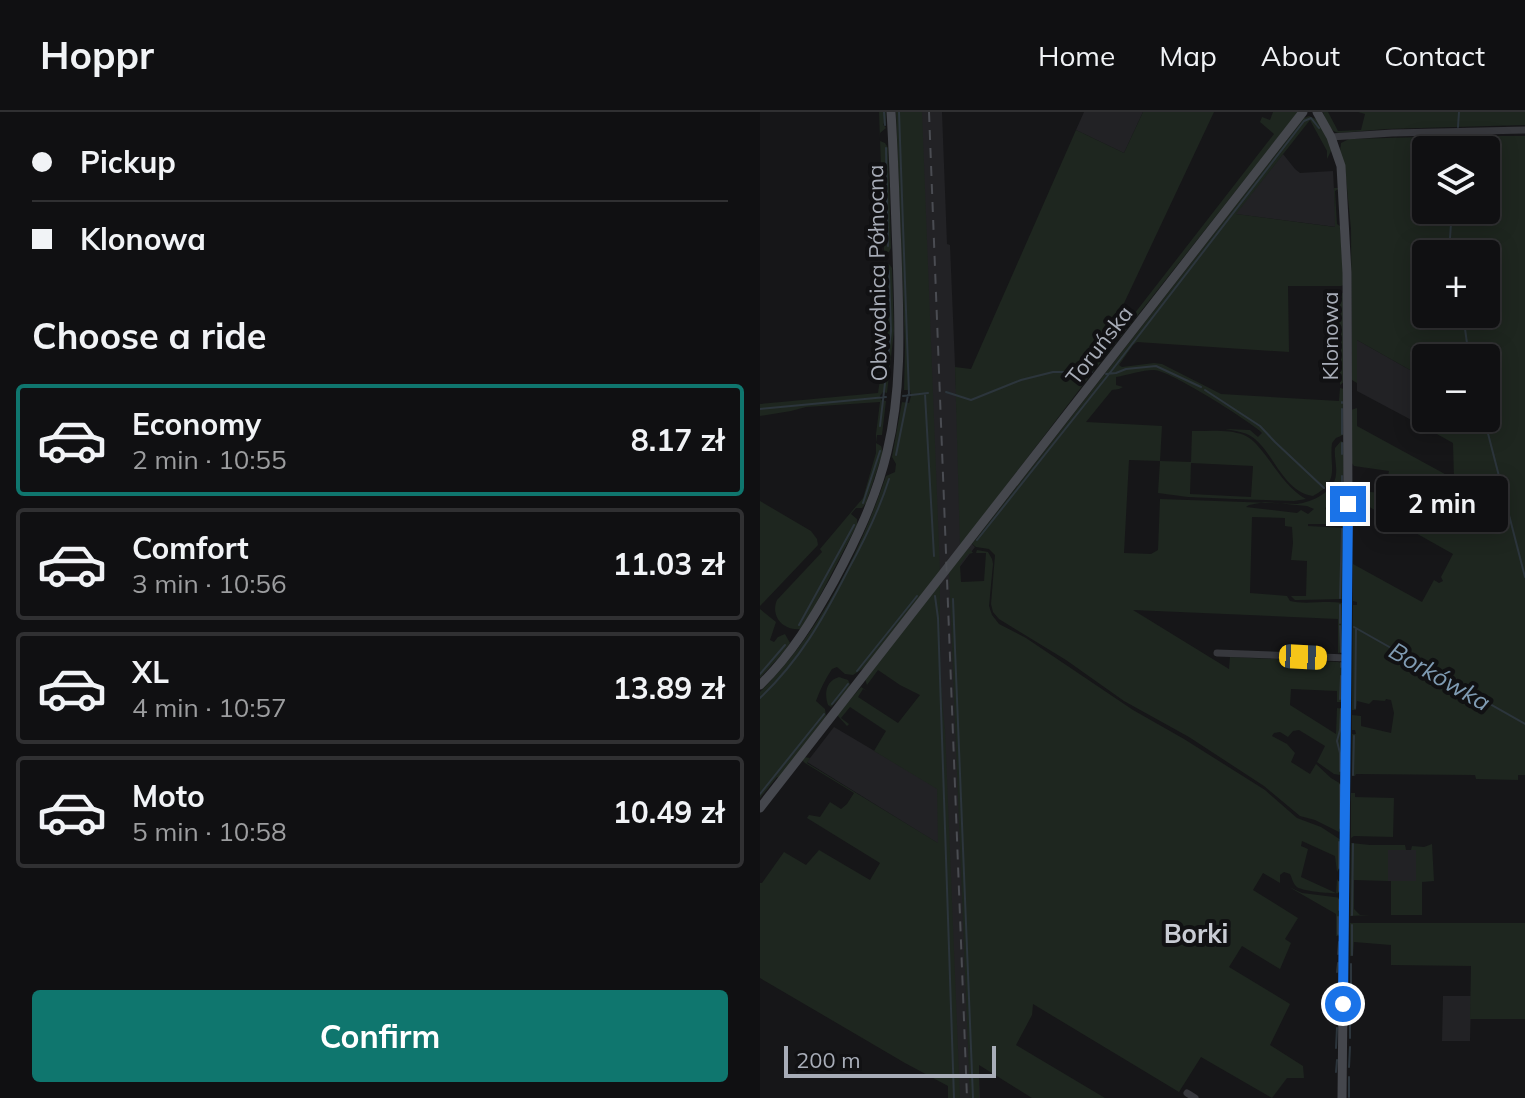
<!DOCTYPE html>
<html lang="en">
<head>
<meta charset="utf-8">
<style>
  body { margin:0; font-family:Mulish,sans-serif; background:#1e1e20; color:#f1f3f6; height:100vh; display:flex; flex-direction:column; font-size:30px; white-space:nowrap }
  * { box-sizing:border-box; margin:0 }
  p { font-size:26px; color:#9c9d9f }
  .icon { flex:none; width:44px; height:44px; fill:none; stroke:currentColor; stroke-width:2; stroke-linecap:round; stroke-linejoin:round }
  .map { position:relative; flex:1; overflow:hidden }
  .sheet { display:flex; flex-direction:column; background:#101012; width:760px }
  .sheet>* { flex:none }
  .guide { display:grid; align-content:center; height:176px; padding:0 32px; background:#101012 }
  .controls { position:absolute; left:652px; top:24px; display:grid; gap:16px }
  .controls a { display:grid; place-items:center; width:88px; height:88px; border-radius:8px; background:#101012; box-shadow:0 4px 20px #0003,0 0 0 2px #303032; font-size:40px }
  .scale { position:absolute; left:24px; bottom:20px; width:212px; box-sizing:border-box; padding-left:8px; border:4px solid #a8adb8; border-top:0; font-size:22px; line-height:28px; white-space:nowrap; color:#a8adb8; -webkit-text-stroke:6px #111113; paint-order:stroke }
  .end { position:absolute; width:36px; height:36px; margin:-18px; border:10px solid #1a73e8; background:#fff; box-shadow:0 0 0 4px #fff }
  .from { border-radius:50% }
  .bubble { position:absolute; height:56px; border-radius:8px; background:#101012; box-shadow:0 4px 20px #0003,0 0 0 2px #303032; font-size:26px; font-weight:700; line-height:56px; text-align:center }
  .car { position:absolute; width:24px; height:48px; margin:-24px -12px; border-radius:10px; box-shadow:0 0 6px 2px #0007; background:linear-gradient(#f5c518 24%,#345 0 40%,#f5c518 0 76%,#345 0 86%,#f5c518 0) }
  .guide b { display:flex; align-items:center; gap:28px; height:76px; font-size:30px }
  .guide b+b { border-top:2px solid #303032 }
  .guide i { width:20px; height:20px; background:#f1f3f6 }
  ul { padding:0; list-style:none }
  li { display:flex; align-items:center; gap:24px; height:112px; margin:0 16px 12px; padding:0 16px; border:4px solid #303032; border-radius:8px }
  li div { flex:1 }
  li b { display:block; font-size:30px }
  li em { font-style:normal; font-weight:700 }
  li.selected { border-color:#0f766e }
  li>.icon { width:72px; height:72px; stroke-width:1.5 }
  h2 { padding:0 32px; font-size:36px; line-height:96px }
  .primary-button { display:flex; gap:16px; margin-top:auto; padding:16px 32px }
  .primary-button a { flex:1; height:92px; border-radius:8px; background:#0f766e; color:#fff; font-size:32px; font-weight:700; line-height:92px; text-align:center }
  header { display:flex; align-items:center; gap:48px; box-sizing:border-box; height:112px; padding:0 40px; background:#101012; border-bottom:2px solid #303032 }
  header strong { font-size:38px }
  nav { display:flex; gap:44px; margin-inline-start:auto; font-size:28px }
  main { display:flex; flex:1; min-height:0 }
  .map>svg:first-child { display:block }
  .built { fill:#222225 }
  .green { fill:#1e261f; fill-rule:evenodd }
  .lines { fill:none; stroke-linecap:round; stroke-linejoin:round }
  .stream { stroke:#2c353c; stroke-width:2 }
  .street { stroke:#37383d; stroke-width:7 }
  .secondary { stroke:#45474d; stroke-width:9 }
  .rail { stroke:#4a4c52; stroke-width:2; stroke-dasharray:10 8; stroke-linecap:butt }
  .route { stroke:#1a73e8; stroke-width:10 }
  .labels { text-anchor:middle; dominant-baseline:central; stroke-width:8; stroke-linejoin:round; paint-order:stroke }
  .street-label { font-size:22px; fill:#a8adb8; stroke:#111113 }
  .water-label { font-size:24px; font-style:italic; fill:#7f9bb3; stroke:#111113 }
  .quarter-label { font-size:26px; font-weight:bold; fill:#c9ccd4; stroke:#111113 }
</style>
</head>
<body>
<header>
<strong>Hoppr</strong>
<nav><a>Home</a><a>Map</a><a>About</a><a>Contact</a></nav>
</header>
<main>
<section class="sheet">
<div class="guide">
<b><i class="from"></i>Pickup</b>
<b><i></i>Klonowa</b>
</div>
<h2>Choose a ride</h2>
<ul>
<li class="selected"><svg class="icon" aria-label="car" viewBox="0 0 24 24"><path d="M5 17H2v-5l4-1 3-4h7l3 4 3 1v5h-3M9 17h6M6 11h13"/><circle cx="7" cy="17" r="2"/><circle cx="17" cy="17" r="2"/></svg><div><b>Economy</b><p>2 min · 10:55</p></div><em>8.17 zł</em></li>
<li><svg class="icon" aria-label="car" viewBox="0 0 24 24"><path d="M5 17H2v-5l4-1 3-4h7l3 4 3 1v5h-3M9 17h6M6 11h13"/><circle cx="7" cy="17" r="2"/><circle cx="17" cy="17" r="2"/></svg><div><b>Comfort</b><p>3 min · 10:56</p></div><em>11.03 zł</em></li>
<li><svg class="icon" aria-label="car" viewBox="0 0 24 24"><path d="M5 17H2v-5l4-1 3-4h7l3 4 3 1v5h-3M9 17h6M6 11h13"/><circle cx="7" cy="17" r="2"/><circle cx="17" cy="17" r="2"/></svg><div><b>XL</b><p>4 min · 10:57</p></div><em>13.89 zł</em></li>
<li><svg class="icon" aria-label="car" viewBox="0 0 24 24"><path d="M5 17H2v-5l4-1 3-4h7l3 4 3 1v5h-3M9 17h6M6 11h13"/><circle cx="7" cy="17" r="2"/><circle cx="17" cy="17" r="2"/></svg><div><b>Moto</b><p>5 min · 10:58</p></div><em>10.49 zł</em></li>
</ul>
<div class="primary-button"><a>Confirm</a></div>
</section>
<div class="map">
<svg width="765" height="986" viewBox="0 0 765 986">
  <rect width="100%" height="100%" fill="#161618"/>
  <path class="built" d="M144,0H182L187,132L190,133L202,422L215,435L199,456L220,986H189L179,732L47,650L74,615L177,676Z
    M324,0H383L364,41L316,18Z
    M523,42L535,57L540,61L573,59L576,115L475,102Z
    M597,228L666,267V297L659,312L597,279Z
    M628,738H656V769H628Z
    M683,884H711L710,929H682Z"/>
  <path class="green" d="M119,0H126V11L123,12L126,16L120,21V29L125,31L128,36L131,136L129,140L124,142V150L129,152L132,156L134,219L127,281L123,280L120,284L121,288L126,289L122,323H117L116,331L121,334L123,340L106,391L102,396H96L91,402L97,407V413L51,501L40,517C23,519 10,504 17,488L62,440L60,437L103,386L116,341V322L120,290L46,295L31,299L0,304V292L118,281L127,218Z
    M136,0H162L180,460L107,554L93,563L85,562L77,555L72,557C65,567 60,578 56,589L65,597L66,604L19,666L17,665L0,686V580C59,521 99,443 126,364L135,360L136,352L132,345L142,290L149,291L151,284L150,278H144L145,236Z
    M383,0H454L350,221L357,224L514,22L500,10L502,5L510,8L513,0H538L329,265L200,434L195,255L211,257L316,18L364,41Z
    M563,0H568L578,19L601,18L605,2L598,0H765V13L626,17L579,21C569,19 566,9 563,0Z
    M549,4L558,8L572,37L567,47V39L550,8L476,102L575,115L574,76H580L575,79L577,112L580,114L584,173L581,174H528L529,240L377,230L373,233L359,253L362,255L394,251L402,252L461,282L579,289L580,276L584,277L583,323L576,326L572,331C569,356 581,369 553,384C524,380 515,344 495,327C487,320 476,319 465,317L490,318L498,325L502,321L500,319C486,307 409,258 394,258C382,258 368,263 356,265V273L363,275L359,277L352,278L326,310L402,314L400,349L431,350L432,319C449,319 469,317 484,323C505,332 519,373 546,387L534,389L475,387L428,385L398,381L400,349L369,348L364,441L391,442L398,438L400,387L537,392C552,390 575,380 576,362C577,353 574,345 575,336L581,329L584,331L583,412H578L576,396L571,398L568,394L565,396L569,404L570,412H548V414L584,416V485L582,487L539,488H535L531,484H546L547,449L531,448L533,431L532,415L525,414V406L492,405L490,481L527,484L530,489C546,493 565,488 583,491V540L578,541V507L373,498L469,557L470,545L578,550L582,551L584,590H577V579L531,577L530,593L576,622L577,596L584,597L580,663L574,662L557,650L565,634L539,618L533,619L528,625L520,620L514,621L512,624L527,632L535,641L531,650L550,662L556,652L571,666L581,672L580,719L579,720L555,708L540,704L504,674L429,625L364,589L306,548L239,507L233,500L231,492L235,443L229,437L216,435L212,432L544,6ZM431,351L493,354L491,385L430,382ZM505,390L547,394L554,397L548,402L541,398L537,401L486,395L489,393Z
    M699,24H765V663H758V668L716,667L715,663L596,662L595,664H592V622H596L595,618H592V603L601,604V614L631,621L634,601L631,588L626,587L625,589L613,588L609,592L597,589L596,598H592L593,493H597V490L593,489V452L662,490L674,468L679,471L683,469L681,465L693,442L597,388L596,379L624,381L629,359L594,354L591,350V298L597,296V314L694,367L693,331L659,312L666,298V306H726V246H666V267L597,228V271L592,268L591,117L585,56L580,40L581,31L589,27ZM666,38H726V98H666ZM666,142H726V202H666Z
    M578,181H585L584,270L580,273Z
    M0,389L51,419L57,427L58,433L0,494Z
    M207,437H210L213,441L208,442L200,453L201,470L224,469L226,441H216L217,438L228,440L232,447L233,452L229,494L232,503L239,512L266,526L373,598L424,627L505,678L537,706L561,715L581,728L580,756L577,760L575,744L542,729L541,734L548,737L541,765L576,781L577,767L580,771L579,781C572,782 542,779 537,775C533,772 532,766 530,762L524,760L520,763V771L503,761L493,778L538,806L525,827L531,831L520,857L482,834L469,855L530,892L510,933L543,954L544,966H527L512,986L441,945L419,980L273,892L272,903L256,933L345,986H272L219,953V986H210L189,460Z
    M180,470C180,519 179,568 185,617L200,986H188V974L145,951L0,866V771H2L24,740L46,753L59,738L110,768L120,751L47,706L49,703L60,705L70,690L81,697L87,692L94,681L45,651L42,648L44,645L50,646L47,651L178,731L177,677L114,639L126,619L90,595L81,606L89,612L87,614L77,603L101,575L107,579L103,577L98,585L138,611L160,583L140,573L118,558L107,573L105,567Z
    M0,497L16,510L10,528L14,530L18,525L25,522L30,531L22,542L0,566Z
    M79,565L88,568L90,572L88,578L71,595L68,593C64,581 66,569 79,565Z
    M591,681H595V685L634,686L633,725L594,724L591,726Z
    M591,731L610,733H645L646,738H628V769L594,768V797L600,803H611L590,804Z
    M672,732L674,769L662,770V803H631V769H656V738H651L652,734L664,735Z
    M529,775L542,781L582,786L581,824H576V802Z
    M590,811H765V907H710L711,854L631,853V833L594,830L593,844H590Z"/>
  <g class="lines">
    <path class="stream" d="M124,0L125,13
      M139,0L149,283
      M698,15L699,0
      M126,36L128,134
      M696,38L697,25
      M692,98L690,126L692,142
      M703,202L709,246
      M346,262L356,261L366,257L396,254L441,275
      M445,278L500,314L515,330L564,376
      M186,280L211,288L261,268L293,260H332
      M165,282L174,444
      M143,284L168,281
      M582,290V291
      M0,297L126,285
      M724,306L765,465
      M120,314L131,219L129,159
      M582,322V297
      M582,331V342
      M136,343L148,283
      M582,364V373
      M568,380L580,390L582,410
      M103,391L120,339
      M217,428L349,262L544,9L551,6L559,16
      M175,484L178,506L194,986
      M580,486L582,417
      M193,487L213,986
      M580,511V493
      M39,513L94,413
      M580,514L581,540
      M594,515L765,612
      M581,555V551
      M97,559L157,484
      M0,562L25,533
      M0,586C40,548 63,507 88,458C104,429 119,399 129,367
      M580,587L581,564
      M72,592L88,572
      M595,596L596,517
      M580,659V641L577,629L580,618L581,597
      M593,663L594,624
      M0,682L64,602
      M580,716V673
      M579,730V756
      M579,770V779
      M579,788V798
      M592,803L593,732
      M578,822V805
      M578,842L579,830
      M592,843V813
      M577,860L578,851
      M578,885V873
      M591,888V852
      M577,897L578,908
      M591,901V905
      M590,926V910
      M576,936L577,916
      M589,955L590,935
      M576,960L577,948
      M589,965V985"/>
    <path class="street" d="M571,25L632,21L765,18
      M457,541L587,546
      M427,981L435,986"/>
    <path class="secondary" d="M557,0L571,25L581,54L587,161L588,392L582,986
      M0,573C31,543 53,507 74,469C96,428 116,386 127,340C143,274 139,207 137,140C135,93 134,47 131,0
      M0,696L543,0"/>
    <path class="rail" d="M169,0L207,986"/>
  </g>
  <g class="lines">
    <path class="route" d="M583,892L588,392"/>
  </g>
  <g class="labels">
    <g class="street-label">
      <text transform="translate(117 161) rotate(-91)">Obwodnica Północna</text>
      <text transform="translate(570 224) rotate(-90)">Klonowa</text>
      <text transform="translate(339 233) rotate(-52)">Toruńska</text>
    </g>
    <g class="water-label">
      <text transform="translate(680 564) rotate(30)">Borkówka</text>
    </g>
    <g class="quarter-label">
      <text x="436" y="821">Borki</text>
    </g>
  </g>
</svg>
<div class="controls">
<a><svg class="icon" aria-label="layers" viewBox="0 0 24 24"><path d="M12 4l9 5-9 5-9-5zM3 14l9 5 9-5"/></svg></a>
<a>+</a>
<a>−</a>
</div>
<div class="scale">200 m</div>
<i class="end from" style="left:583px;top:892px"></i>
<i class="end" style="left:588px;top:392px"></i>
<div class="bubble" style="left:616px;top:364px;width:132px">2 min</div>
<i class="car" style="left:543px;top:545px;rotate:93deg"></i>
</div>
</main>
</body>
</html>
